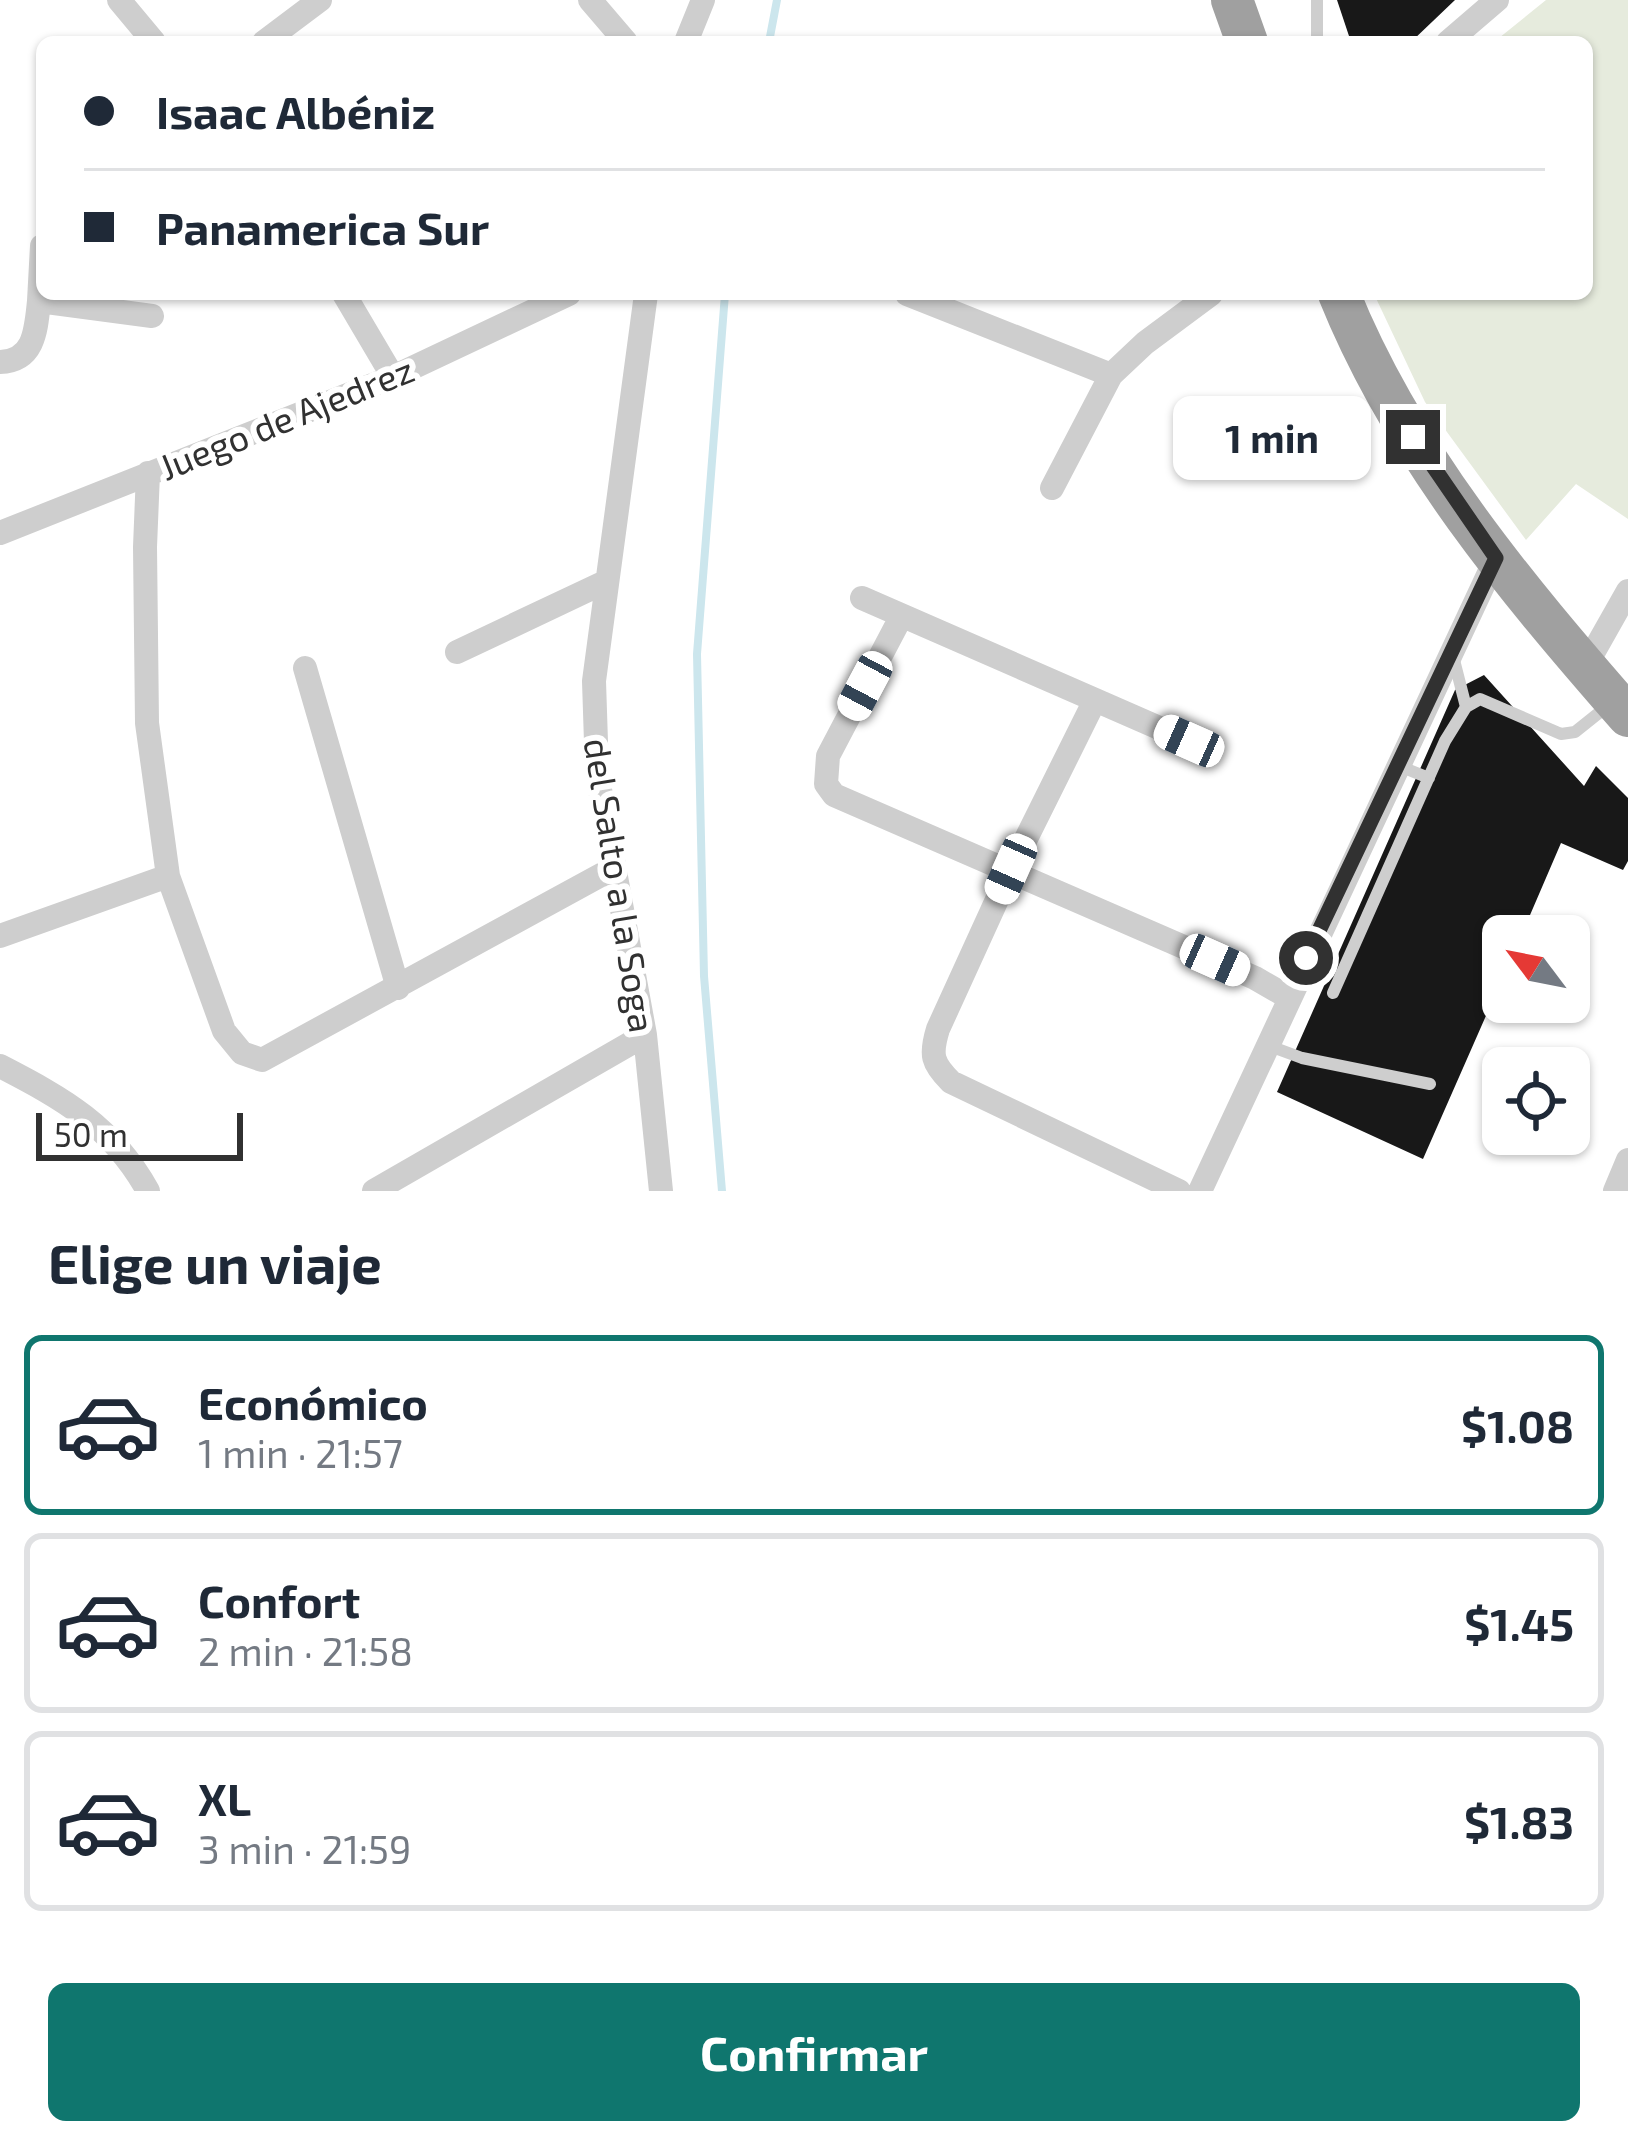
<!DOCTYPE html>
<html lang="es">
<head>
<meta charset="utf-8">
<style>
  body { margin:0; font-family:"Exo 2",sans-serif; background:#f6f6f7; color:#1f2937; height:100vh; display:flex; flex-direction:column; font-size:45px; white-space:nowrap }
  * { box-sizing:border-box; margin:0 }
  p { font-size:39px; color:#747a83 }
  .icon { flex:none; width:66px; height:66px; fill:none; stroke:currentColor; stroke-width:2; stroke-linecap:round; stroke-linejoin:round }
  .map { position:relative; height:1191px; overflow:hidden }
  .drawer { display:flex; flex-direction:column; background:#fff; flex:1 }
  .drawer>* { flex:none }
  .guide { position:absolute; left:36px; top:36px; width:1557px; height:264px; border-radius:18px; box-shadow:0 3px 9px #0004; display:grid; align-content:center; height:264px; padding:0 48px; background:#fff }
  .needle { width:78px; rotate:302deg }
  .buttons { position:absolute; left:1482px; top:915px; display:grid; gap:24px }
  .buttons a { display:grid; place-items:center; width:108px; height:108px; border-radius:18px; background:#fff; box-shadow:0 3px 9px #0004; font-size:60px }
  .scale { position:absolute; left:36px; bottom:30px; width:207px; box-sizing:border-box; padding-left:12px; border:6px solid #313131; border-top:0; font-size:33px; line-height:42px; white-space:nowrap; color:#313131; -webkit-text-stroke:9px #fff; paint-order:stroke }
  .end { position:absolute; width:54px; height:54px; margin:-27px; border:15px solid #313131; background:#fff; box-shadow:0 0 0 6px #fff }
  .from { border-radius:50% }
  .bubble { position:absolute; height:84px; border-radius:18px; background:#fff; box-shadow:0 3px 9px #0004; font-size:39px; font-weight:700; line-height:84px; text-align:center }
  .car { position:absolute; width:36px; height:72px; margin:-36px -18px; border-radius:15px; box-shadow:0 0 9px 3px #0007; background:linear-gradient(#fff 24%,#345 0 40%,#fff 0 76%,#345 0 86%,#fff 0) }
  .guide b { display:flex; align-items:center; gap:42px; height:114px; font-size:45px }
  .guide b+b { border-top:3px solid #e0e1e3 }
  .guide i { width:30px; height:30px; background:#1f2937 }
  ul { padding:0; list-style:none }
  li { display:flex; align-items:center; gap:36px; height:180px; margin:0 24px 18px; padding:0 24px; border:6px solid #e0e1e3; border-radius:18px }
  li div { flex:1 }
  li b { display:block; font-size:45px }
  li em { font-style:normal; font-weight:700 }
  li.selected { border-color:#0f766e }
  li>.icon { width:108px; height:108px; stroke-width:1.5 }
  h2 { padding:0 48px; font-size:54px; line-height:144px }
  .cta { display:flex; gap:24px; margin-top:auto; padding:24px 48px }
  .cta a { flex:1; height:138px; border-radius:18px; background:#0f766e; color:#fff; font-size:48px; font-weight:700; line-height:138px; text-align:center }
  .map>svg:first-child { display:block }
  .green { fill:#e6ebdd }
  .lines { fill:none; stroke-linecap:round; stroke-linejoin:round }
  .stream { stroke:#cce6ed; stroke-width:8 }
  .building { fill:#181818 }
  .service { stroke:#cecece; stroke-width:12 }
  .minor { stroke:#cecece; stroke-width:24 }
  .trunk { stroke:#a0a0a0; stroke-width:42 }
  .route { stroke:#313131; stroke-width:15 }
  .labels { text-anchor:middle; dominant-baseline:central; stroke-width:12; stroke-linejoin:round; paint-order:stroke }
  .street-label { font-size:36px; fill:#313131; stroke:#fff }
</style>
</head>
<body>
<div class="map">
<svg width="1628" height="1191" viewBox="0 0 1628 1191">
  <rect width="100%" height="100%" fill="#fff"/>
  <path class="green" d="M1546,0H1628V519L1576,484L1526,540L1425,402L1374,294H1587V42H1494Z"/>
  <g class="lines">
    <path class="stream" d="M769,42L777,0
      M722,1191L704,976L697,654L725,294"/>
  </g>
  <path class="building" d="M1337,0H1455L1411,42H1351Z
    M1484,675L1584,786L1596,766L1628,798V861L1623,870L1561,843L1521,936H1503V977L1423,1159L1277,1092L1455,690Z"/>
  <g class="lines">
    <path class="service" d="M1317,0V42
      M1453,656L1466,707
      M1399,766L1429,778
      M1333,993L1445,741L1466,707L1480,699L1561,734L1575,732L1610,704
      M1267,1045L1302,1058L1430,1084"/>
    <path class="minor" d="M119,0L154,42
      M590,0L626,42
      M264,42L320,0
      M686,42L703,0
      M1448,42L1497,0
      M344,294L393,377
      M646,294L594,681L597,773L645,1035L661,1191
      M907,294L1111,375
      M39,301L42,246
      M0,362C35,361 36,329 39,301L152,316
      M148,473L145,547L147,723L168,876L224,1031L242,1053L262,1060L612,869
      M1052,488L1111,375L1145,343L1211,294
      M0,533L393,377L569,294
      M862,598L1189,741
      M901,617L828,756L826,784L834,795L1255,978L1288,997
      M457,652L605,582
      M1585,667L1628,591
      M305,668L398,988
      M1095,700L1011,869L938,1029C930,1055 932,1063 951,1082L1179,1191
      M0,936L168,876
      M0,1066C64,1099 112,1126 148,1191
      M374,1191L645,1035
      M1200,1191L1496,558
      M1615,1191L1628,1160"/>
    <path class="trunk" d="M1232,0L1247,42
      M1339,294C1403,453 1516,588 1628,716"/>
  </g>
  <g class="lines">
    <path class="route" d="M1306,958L1496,558L1413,437"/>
  </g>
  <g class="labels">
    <g class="street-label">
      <text transform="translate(286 417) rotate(-22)">Juego de Ajedrez</text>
      <text transform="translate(621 885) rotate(81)">del Salto a la Soga</text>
    </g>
  </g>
</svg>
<div class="buttons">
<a><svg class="needle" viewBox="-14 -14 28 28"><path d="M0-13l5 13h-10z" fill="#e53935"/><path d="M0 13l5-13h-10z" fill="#747a83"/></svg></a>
<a><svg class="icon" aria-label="locate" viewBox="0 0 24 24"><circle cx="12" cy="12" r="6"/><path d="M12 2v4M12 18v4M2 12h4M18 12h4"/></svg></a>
</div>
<div class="scale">50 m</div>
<i class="end from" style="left:1306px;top:958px"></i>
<i class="end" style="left:1413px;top:437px"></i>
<div class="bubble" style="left:1173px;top:396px;width:198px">1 min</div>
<i class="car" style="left:865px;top:686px;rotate:208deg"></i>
<i class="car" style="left:1189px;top:741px;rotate:294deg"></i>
<i class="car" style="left:1011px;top:869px;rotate:204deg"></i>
<i class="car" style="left:1215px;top:960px;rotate:114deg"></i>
<div class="guide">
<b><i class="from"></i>Isaac Albéniz</b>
<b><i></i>Panamerica Sur</b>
</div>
</div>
<section class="drawer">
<h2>Elige un viaje</h2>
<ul>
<li class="selected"><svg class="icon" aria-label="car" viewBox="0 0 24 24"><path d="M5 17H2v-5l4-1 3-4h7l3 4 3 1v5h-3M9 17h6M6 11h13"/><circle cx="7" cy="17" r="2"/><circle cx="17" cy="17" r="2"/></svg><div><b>Económico</b><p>1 min · 21:57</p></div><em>$1.08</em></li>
<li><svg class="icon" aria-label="car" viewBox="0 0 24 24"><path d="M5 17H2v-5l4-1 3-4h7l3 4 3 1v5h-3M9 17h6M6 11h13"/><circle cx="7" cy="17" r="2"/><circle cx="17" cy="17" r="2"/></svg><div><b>Confort</b><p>2 min · 21:58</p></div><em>$1.45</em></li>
<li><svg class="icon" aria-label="car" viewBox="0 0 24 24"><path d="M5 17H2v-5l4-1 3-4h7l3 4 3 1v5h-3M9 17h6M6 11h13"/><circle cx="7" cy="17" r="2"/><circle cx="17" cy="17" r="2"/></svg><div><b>XL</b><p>3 min · 21:59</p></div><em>$1.83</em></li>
</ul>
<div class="cta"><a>Confirmar</a></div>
</section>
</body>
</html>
